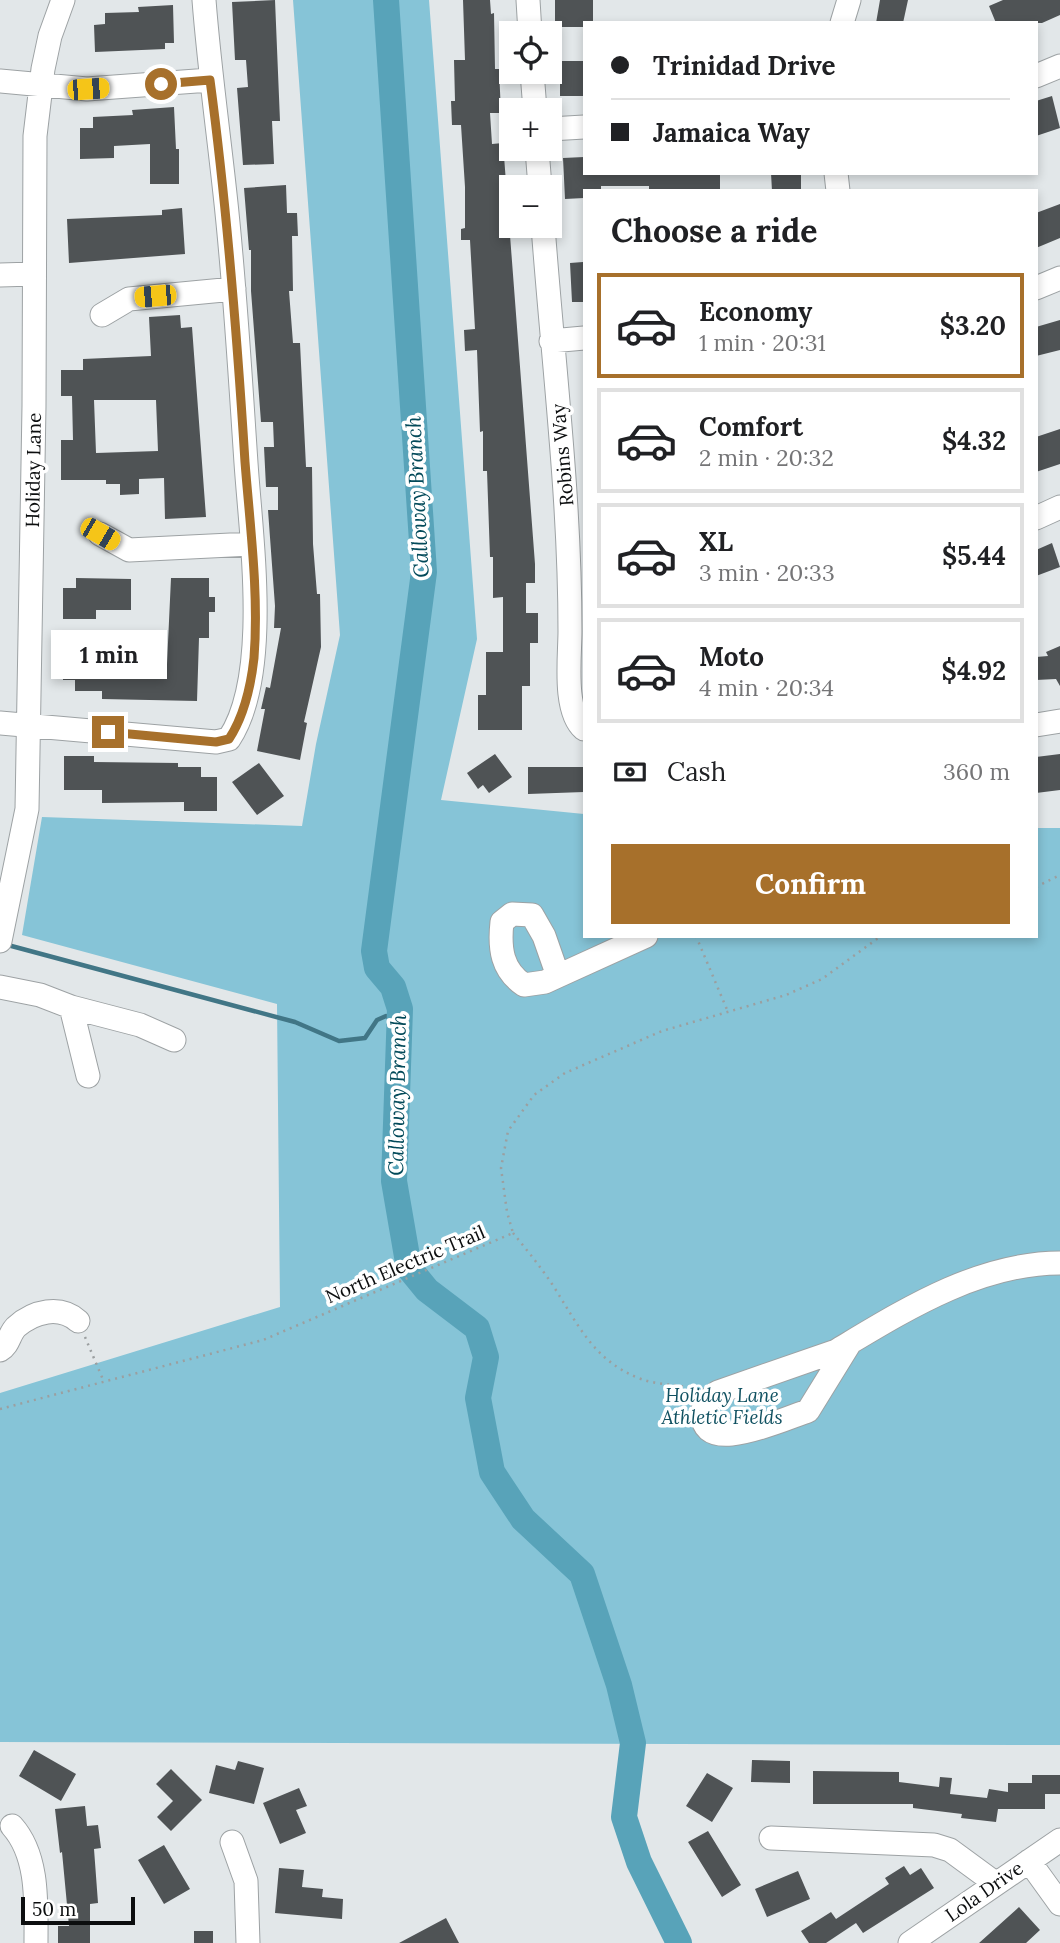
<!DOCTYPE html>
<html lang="en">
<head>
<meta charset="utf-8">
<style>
  body { margin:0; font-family:Lora,serif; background:#f2f2f2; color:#202124; height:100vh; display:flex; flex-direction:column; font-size:26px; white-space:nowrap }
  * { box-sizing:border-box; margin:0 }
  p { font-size:23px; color:#757577 }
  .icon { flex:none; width:38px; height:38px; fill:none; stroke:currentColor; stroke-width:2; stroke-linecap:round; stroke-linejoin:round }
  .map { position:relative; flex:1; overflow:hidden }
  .details { position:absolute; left:583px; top:189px; width:455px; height:749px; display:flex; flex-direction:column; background:#fff; border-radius:0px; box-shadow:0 4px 10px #0003 }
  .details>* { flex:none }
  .banner { position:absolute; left:583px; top:21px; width:455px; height:154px; border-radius:0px; box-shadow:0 4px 10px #0003; display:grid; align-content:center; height:154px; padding:0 28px; background:#fff }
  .fabs { position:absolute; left:499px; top:21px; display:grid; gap:14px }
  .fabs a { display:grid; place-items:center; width:63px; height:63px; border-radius:0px; background:#fff; box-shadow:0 4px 10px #0003; font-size:35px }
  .scale { position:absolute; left:21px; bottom:18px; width:114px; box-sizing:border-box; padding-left:7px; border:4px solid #0c0e0f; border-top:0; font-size:19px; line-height:24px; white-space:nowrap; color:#0c0e0f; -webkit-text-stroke:5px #fff; paint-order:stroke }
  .end { position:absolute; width:32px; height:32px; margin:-16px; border:9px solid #a7702b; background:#fff; box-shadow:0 0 0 4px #fff }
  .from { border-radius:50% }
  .bubble { position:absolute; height:49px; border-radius:0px; background:#fff; box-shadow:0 4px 10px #0003; font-size:23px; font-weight:700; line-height:49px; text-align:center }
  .car { position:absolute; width:21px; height:42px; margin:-21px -10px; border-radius:9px; box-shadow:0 0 5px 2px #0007; background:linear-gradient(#f5c518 24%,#345 0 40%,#f5c518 0 76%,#345 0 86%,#f5c518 0) }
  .banner b { display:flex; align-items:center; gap:24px; height:66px; font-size:26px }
  .banner b+b { border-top:2px solid #e0e0e0 }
  .banner i { width:18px; height:18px; background:#202124 }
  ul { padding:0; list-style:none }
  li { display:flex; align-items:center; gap:21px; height:105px; margin:0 14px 10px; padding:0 14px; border:4px solid #e0e0e0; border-radius:0px }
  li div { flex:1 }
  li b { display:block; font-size:26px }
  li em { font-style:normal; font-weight:700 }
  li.selected { border-color:#a7702b }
  li>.icon { width:63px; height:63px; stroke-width:1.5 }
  h2 { padding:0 28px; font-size:32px; line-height:84px }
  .pay { display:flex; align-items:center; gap:18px; height:77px; padding:0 28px; font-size:26px }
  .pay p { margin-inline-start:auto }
  .button { display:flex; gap:14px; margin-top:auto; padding:14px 28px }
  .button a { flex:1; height:80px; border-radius:0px; background:#a7702b; color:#fff; font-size:28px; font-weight:700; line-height:80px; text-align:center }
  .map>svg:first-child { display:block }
  .green { fill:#86c4d7 }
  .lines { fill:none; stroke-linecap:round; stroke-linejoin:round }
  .stream { stroke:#417686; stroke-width:4.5 }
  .river { stroke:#58a3b9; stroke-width:26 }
  .building { fill:#4f5355; fill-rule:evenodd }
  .minor-casing { stroke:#9da2a4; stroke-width:25 }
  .path { stroke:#9b9fa0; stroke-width:2.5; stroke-dasharray:2 5; stroke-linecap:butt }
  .minor { stroke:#fff; stroke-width:23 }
  .route { stroke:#a7702b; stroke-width:9 }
  .labels { text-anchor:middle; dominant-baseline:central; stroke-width:7; stroke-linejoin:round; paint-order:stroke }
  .street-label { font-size:19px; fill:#0c0e0f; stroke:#fff }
  .park-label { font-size:19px; font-style:italic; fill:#105161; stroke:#fff }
  .water-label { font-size:21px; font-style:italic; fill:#024959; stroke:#fff }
</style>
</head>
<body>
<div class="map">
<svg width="1060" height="1943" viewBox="0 0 1060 1943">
  <rect width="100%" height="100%" fill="#e2e7e9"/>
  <path class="green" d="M293,0H429L477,639L441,800L584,814V936H1036V828H1060V1745L0,1742V1393L280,1307L277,1004L22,935L42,817L302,826L316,744L340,635Z"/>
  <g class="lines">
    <path class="stream" d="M4,944L295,1022L339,1041L365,1038L377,1020L386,1016L400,1023"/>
    <path class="river" d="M386,0L424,572L374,951L377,968L393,987L400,1009L394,1181L409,1268L427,1290L477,1328L486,1357L478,1398L492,1472L523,1519L582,1574L619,1685L633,1743L624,1817L639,1862L679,1943"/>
  </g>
  <path class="building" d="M275,0L280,121H272L274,164L243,165L237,88L248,87L246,60H235L232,2Z
    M463,0H490L491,14L494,13L495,69H499L501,113H490L492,144L503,143L535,564V583H526V613H538V643H530V686H522V730H478V695H486V652H503V597L493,598V557H490L487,471H483V431L480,432L477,350L465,351L464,330L475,329L470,240H461V229L465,228V187L461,125H452L451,101H455L454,60H465Z
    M555,0H593V23H584V27H555Z
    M880,0H908L903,23H876Z
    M1003,0H1060V15L1042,23H996L989,6Z
    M173,5L174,43H165V49L95,52L94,25L105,24V13L139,12L138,7Z
    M560,61H584V96H560Z
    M1052,96L1060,128L1036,136V101Z
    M174,107L176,149H179V184H150V144L114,146V158L80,159V128H93V117L133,115L132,110Z
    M584,157V173H720V191H649V186H601V191H584V198L565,199L563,158Z
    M771,173H801V191H772Z
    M286,185L287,213H297L298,236H292L293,291H289L293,343H300L306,467H312L313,544L317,594H320L321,647L304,722L307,723L300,760L257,751L265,709H261L266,687L270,688L281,628H274L275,606L268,510H278V487H266L264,447H274L273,422H261L251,291V250H249L244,188Z
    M1060,204V238L1036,248V213Z
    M182,208L185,254L69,263L67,219L162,215V210Z
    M583,262L584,302H572L570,263Z
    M180,315L181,328L192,327L206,517L165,519L164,478L139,479V494L120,495V484H106V480H61V440H73L72,396H61V370H83V359L151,356L149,317ZM94,400H156L158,451L96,453Z
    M1060,320V350L1036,356V327Z
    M1060,429V464L1036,472V437Z
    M1052,543L1060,567L1036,576V550Z
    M76,578L131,579V610H96V619H63V588H76Z
    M171,578H209V597H215V612H209V638H199L197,701L102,699V691H75V680H63V649H116V646H137V664H167Z
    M1060,646V686L1056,679L1036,680V657L1048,656L1046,652Z
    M495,754L512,777L489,793L483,785L478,789L467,773Z
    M1060,754V790L1036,793V757Z
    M64,756H94V762L178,763V767H201V777H217V811H184V802L102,803V790H64Z
    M259,763L284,796L257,815L232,782Z
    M528,767H584V792L528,794Z
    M34,1750L76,1774L61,1801L19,1776Z
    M752,1760L790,1761V1783L751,1782Z
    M238,1761L264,1768L254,1804L209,1793L216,1765L235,1770Z
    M171,1769L202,1800L171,1831L157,1817L173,1801L156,1784Z
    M813,1771L899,1772V1782L939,1787L940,1777L952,1778L950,1794L987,1798L989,1789L1008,1792V1783H1032V1775H1060V1794H1045V1809H998L996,1822L961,1818L962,1814L913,1808V1804H813Z
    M707,1773L733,1788L712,1822L686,1806Z
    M299,1788L307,1806L296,1810L306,1833L280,1844L263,1803Z
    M85,1806L87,1826L98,1825L101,1848L94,1849L98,1903L90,1904V1943H58V1926H69L62,1852L60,1853L55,1809Z
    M708,1831L741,1885L722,1897L688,1842Z
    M164,1845L190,1889L164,1904L138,1860Z
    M904,1866L910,1875L921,1868L934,1888L863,1933L856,1923L826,1943H809L801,1931L831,1912L836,1919L889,1884L885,1878Z
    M279,1868L304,1870L302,1887L323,1889L322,1897L343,1899L342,1919L275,1913Z
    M798,1871L810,1899L767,1917L755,1889Z
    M1019,1907L1040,1930L1026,1943H979Z
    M446,1918L459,1943H399Z
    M194,1931H213V1943H194Z"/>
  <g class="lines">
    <g class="minor-casing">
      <path id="minor" d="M528,0L530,33
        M842,23L849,0
        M532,72L535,110
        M1036,76L1060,66
        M0,81L87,89L210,80
        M550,129L584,127
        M537,149L540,187
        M836,173L838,191
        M543,226C553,361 570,496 570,631C570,657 563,711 584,729
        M0,275L34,274
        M1036,288L1060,278
        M102,315L129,299L234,289
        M551,341L584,338
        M1036,518L1060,507
        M100,534L129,550L251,544
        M0,723L216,742L229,739C271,676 251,538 246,463C240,374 235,284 225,194C218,129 209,65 204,0
        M1036,725L1060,721
        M0,941L27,809L34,406L35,136L43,69L50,36L63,0
        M558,976L544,936L532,915L512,914L502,922C499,949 502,970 524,985L545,982L558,976L646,936
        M0,987L40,995L71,1007L88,1076
        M71,1007L140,1025L174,1040
        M850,1343L808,1411C785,1418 691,1463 704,1405L718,1392L836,1351C903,1311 978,1263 1060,1263
        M0,1350C9,1345 9,1334 16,1327C34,1311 60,1305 78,1321
        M12,1826C39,1856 36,1904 36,1943
        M771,1838L934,1845L950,1850L995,1883
        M232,1842L246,1881L248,1943
        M1029,1861L1060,1904
        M910,1943L1060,1840"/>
    </g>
    <path class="path" d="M1036,887L1060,875
      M696,936L728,1012
      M513,1233C526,1249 540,1266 552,1284C578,1324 593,1361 641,1379C657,1385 677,1384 694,1389
      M85,1337L104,1382
      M0,1409L263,1340L513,1233L507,1212L501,1168L508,1131L534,1095L565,1073L662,1031L786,995L822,979L881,936"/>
    <use href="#minor" class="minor"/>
  </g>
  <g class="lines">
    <path class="route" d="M108,732L216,742L229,739C244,716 251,685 254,658C259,594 250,526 245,462C237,334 227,207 210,80L161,84"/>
  </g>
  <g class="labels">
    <g class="street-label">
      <text transform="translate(562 455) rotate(-95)">Robins Way</text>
      <text transform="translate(33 470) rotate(-89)">Holiday Lane</text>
      <text transform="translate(405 1264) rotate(-23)">North Electric Trail</text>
      <text transform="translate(984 1891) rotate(-35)">Lola Drive</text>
    </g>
    <g class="park-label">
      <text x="722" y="1395">Holiday Lane<tspan x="722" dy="22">Athletic Fields</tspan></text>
    </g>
    <g class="water-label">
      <text transform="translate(417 497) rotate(-93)">Calloway Branch</text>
      <text transform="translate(397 1095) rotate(-89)">Calloway Branch</text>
    </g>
  </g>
</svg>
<div class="fabs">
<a><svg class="icon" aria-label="locate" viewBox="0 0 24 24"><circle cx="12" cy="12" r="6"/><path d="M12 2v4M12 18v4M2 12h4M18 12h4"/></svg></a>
<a>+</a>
<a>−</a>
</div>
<div class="scale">50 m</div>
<i class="end from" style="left:161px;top:84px"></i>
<i class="end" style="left:108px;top:732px"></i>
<div class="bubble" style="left:51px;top:630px;width:116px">1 min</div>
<i class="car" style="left:88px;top:89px;rotate:86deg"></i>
<i class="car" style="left:155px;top:296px;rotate:265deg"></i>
<i class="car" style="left:100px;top:534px;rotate:120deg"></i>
<div class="banner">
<b><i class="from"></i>Trinidad Drive</b>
<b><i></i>Jamaica Way</b>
</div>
<section class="details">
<h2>Choose a ride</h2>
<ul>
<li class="selected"><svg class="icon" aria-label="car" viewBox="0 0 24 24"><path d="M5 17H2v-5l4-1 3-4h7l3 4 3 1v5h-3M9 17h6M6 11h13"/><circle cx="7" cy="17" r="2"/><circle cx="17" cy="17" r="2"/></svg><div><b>Economy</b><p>1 min · 20:31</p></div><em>$3.20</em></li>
<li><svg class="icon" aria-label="car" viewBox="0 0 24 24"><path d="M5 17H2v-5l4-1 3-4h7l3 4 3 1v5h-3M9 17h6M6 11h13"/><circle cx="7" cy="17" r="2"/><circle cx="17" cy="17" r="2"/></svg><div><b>Comfort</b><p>2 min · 20:32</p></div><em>$4.32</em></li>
<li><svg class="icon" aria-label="car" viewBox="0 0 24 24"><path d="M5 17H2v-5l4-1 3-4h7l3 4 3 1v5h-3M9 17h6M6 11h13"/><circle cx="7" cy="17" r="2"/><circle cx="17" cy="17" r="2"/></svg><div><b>XL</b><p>3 min · 20:33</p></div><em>$5.44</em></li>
<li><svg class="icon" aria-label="car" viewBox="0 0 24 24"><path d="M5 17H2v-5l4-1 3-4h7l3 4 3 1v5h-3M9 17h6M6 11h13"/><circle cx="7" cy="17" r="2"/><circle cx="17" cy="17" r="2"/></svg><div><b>Moto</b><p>4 min · 20:34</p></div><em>$4.92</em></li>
</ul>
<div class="pay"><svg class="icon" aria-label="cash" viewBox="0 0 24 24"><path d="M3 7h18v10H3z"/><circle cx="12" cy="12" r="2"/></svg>Cash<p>360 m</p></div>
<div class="button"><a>Confirm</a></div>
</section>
</div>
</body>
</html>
